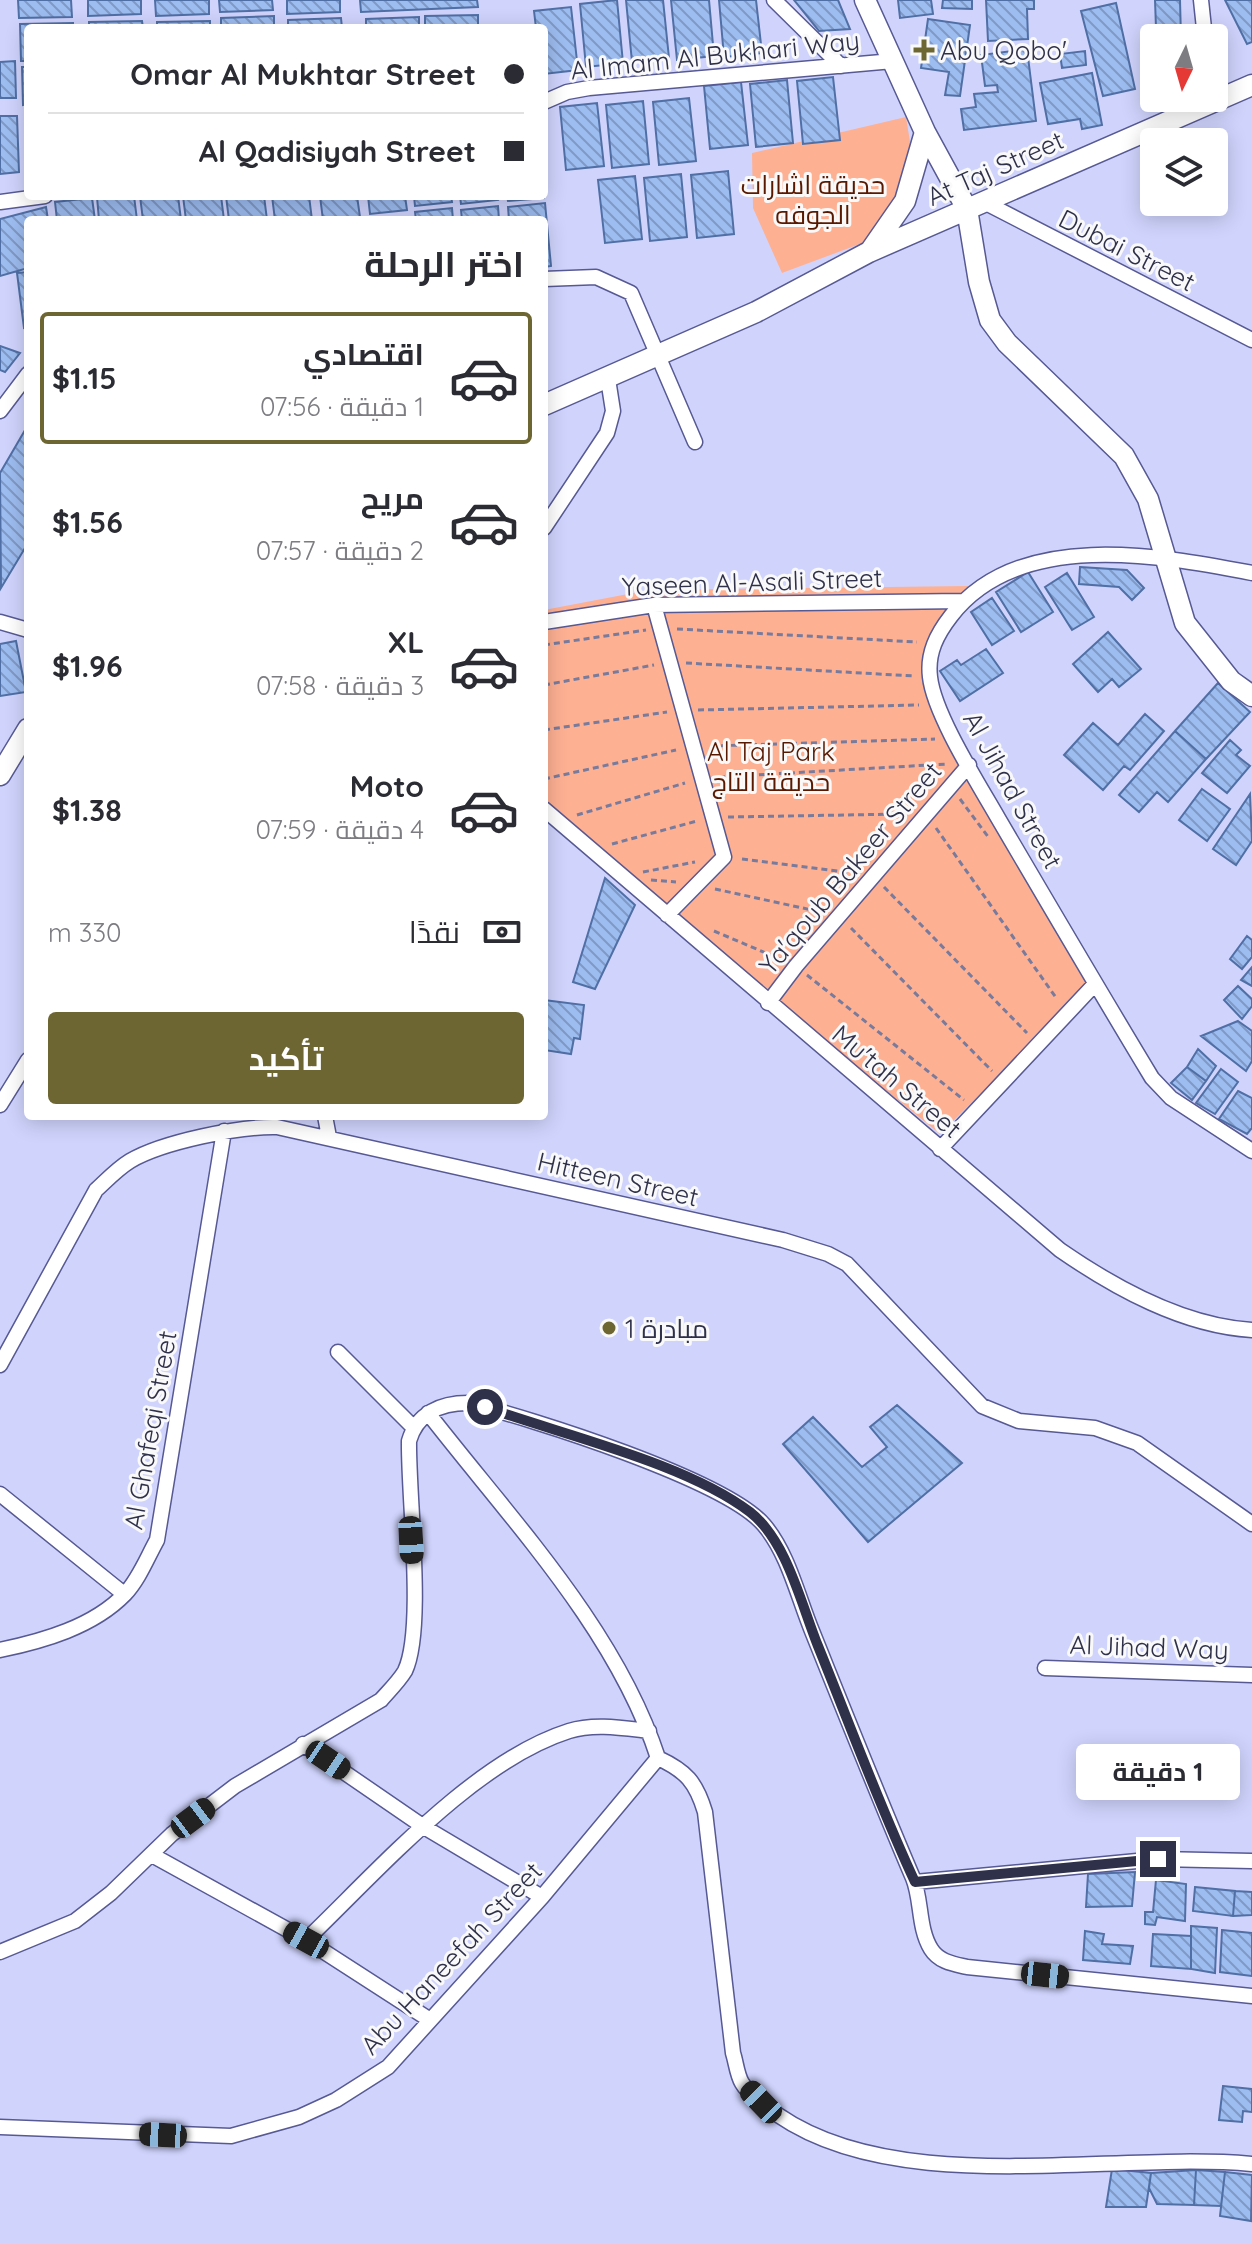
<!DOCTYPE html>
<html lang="ar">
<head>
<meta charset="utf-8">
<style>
  body { margin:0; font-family:Quicksand,Cairo,sans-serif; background:#f7f7f7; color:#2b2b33; direction:rtl; height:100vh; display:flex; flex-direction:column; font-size:30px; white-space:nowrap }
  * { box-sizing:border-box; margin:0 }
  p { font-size:26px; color:#7c7c81 }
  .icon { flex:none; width:44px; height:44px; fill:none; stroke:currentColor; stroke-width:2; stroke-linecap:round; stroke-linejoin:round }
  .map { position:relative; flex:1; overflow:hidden; direction:ltr }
  .details { position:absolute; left:24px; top:216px; width:524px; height:904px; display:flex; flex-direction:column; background:#fff; border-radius:8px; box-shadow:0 4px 20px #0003; direction:rtl }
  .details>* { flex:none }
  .banner { position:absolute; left:24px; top:24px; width:524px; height:176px; border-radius:8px; box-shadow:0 4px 20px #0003; direction:rtl; display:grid; align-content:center; height:176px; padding:0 24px; background:#fff }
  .needle { width:52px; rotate:185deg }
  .controls { position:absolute; left:1140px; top:24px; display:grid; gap:16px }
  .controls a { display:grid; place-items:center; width:88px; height:88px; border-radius:8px; background:#fff; box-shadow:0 4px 20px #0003; font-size:40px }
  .end { position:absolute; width:36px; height:36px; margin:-18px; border:10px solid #2f314b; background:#fff; box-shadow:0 0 0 4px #fff }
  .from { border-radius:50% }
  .bubble { position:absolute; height:56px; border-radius:8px; background:#fff; box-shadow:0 4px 20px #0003; font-size:26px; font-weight:700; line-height:56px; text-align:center; direction:rtl }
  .car { position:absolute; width:24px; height:48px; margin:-24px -12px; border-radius:10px; box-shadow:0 0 6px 2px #0007; background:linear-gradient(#222 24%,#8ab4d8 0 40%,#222 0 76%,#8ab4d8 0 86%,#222 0) }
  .banner b { display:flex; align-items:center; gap:28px; height:76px; font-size:30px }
  .banner b+b { border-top:2px solid #e1e1e2 }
  .banner i { width:20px; height:20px; background:#2b2b33 }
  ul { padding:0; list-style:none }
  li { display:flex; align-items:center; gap:24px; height:132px; margin:0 16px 12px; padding:0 8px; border:4px solid transparent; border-radius:8px }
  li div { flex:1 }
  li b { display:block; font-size:30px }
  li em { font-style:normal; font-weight:700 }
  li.selected { border-color:#6e6632 }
  li>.icon { width:72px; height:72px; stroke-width:1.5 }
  h2 { padding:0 24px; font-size:36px; line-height:96px }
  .pay { display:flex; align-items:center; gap:20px; height:88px; padding:0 24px; font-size:30px }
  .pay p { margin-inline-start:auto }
  .cta { display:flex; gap:16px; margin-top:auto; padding:16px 24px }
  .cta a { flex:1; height:92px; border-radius:8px; background:#6e6632; color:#fff; font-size:32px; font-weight:700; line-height:92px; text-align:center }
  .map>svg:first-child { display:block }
  .green { fill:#feb093 }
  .building { fill:url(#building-back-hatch); stroke:#506fa5; stroke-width:2 }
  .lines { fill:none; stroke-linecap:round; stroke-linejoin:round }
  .street-casing { stroke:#575993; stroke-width:17 }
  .secondary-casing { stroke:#575993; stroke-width:23 }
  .path { stroke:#787b9c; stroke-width:3; stroke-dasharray:6 4; stroke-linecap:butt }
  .street { stroke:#fff; stroke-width:14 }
  .secondary { stroke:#fff; stroke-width:20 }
  .route { stroke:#2f314b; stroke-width:10 }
  .poi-dot { fill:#6e6632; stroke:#f9f9f9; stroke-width:3 }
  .labels { text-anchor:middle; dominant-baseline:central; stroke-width:6; stroke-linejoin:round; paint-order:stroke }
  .poi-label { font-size:26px; fill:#2f314b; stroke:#f9f9f9; text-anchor:start }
  .street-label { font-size:26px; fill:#2f314b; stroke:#f9f9f9 }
  .park-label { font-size:26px; fill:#591900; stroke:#f9f9f9 }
</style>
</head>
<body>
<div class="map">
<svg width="1252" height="2244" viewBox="0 0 1252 2244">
  <defs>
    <pattern id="building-back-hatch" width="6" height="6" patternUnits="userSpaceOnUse" patternTransform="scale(2)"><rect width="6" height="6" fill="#9dbcf0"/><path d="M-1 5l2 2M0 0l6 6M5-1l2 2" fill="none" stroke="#8099c4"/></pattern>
  </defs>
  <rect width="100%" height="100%" fill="#d0d4fd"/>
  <path class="green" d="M906,117L912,154L906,196L876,238L782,273L753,208L752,153Z
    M969,586L928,642L924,677L1095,980L940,1134L769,996L544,805V610L649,590Z"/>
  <path class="building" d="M18,0H71L72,17L19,18Z
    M88,0H141V14L88,16Z
    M155,0H209V14L156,16Z
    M219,0H272L273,10L220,12Z
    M287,0H340V12L287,14Z
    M360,0H477L478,7L361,12Z
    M617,0L623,63L586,67L580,4Z
    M626,0H663L669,58L632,62Z
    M671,0H709L714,56L677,60Z
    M719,0H756L762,53L724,57Z
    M794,0H838L850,29L819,31Z
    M898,0H931L933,14L900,18Z
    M943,0H972V9L942,8Z
    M986,0H1034V9H1027L1028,39L988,41Z
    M1155,0H1180L1181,38H1154V87L1147,88L1145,28H1156Z
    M1225,0H1252V42L1247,44Z
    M1116,3L1135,89L1103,96L1081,11Z
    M571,7L578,70L544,74V28H536L534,11Z
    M478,15V28H425V16Z
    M274,16V28H221V18Z
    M419,17V28H366V19Z
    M341,18L342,28H288V20Z
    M928,19L970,25L960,96L945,95L949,72L921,68Z
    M142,21L143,28H89V22Z
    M210,21V28H157V22Z
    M73,23V28H28V61H21L20,24Z
    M1027,49L1036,121L964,130L961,109L976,107L974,94L998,92L997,85L985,86L981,55Z
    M1085,51L1086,65L1062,68L1060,54Z
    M15,61L16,98H0V62Z
    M22,67H28V104L23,105Z
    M1092,73L1102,125L1082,129L1080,119L1048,124L1040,83Z
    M833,77L840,140L803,144L797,81Z
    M787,80L793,143L756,147L750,84Z
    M741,82L748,145L710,149L704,86Z
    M689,98L696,161L659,165L653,102Z
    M643,101L649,164L612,168L606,105Z
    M597,103L604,166L566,170L560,107Z
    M26,110H28V166Z
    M0,116H17L19,172L0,174Z
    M728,171L734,234L697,238L691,175Z
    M681,174L687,237L650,241L644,178Z
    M635,176L642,239L605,243L598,180Z
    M544,193V198L508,201L507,196H544Z
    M134,196L137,220H99L97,197Z
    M140,196H178L181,220H143Z
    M183,196H221L224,220H186Z
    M226,196H264L267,220H229Z
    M272,196H309L312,220H275Z
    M320,196H357L360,217L323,220Z
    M368,196H405L407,210L370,214Z
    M414,196H451L452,202L415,206Z
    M460,196H497L498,200L461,204Z
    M92,198L95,220H57L55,202Z
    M545,203L551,266L544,267V220H509L508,207Z
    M498,206L499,220H462L461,210Z
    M46,207L48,220H28V268L0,276V219Z
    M452,208L453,220H416L415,212Z
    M28,272V327L24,328L17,273Z
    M0,346L20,353L5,372L0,370Z
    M28,425V543L1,588L0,473Z
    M1080,567L1127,570L1144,588L1132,600L1119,587L1079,584Z
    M1028,572L1053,612L1021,632L996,592Z
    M1067,573L1094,617L1072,630L1045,587Z
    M992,598L1014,631L992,645L971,612Z
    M1108,632L1141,669L1119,687L1112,679L1098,692L1073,664Z
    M16,641L26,692L0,696V644Z
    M986,649L1003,673L960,701L940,671L957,660L961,665Z
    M1218,683L1250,712L1206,759L1175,731Z
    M1145,714L1164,731L1130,770L1124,766L1103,790L1064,755L1093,723L1118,745Z
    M1175,731L1206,759L1168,802L1157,792L1139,812L1119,795Z
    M1230,740L1241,750L1236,755L1250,766L1227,793L1202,773Z
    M1202,789L1230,809L1207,841L1179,820Z
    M1250,794L1252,841L1236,865L1213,849Z
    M605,878L635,905L595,989L573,982Z
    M1247,936L1252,940V957L1242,969L1230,959Z
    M1252,967V986L1241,980Z
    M1238,986L1252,999V1006L1242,1019L1224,1000Z
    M544,1000L584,1005L580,1039L574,1038L571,1054L544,1050Z
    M1238,1021L1252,1031V1061L1246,1071L1201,1036Z
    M1198,1049L1216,1066L1206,1081L1187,1067Z
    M1187,1067L1206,1081L1192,1100L1171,1083Z
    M1221,1069L1238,1082L1215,1114L1196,1103Z
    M1238,1091L1252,1098V1128L1247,1134L1219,1119Z
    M897,1405L962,1463L868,1542L783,1444L813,1417L862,1467L887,1447L870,1427Z
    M1135,1872L1132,1906L1086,1907L1088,1874Z
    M1156,1880L1186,1884L1185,1921L1157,1917L1155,1925L1145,1924V1912H1153Z
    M1195,1887L1235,1891L1233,1916L1193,1911Z
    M1235,1891L1252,1892V1915L1233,1916Z
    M1191,1926L1217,1928L1215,1973L1191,1969Z
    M1222,1930L1252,1933V1976L1220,1972Z
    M1085,1931L1104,1934L1102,1944L1133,1946L1130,1964L1083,1960Z
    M1153,1934L1191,1936V1969L1151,1966Z
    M1223,2086L1252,2089V2112L1243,2111L1242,2122L1219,2120Z
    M1112,2169L1151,2173L1146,2207H1106Z
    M1196,2170L1194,2205L1157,2204L1149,2188L1151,2173Z
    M1196,2170L1225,2172L1221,2206L1194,2205Z
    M1225,2172L1252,2175L1251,2221L1220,2216Z"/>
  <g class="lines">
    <g class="street-casing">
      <path id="street" d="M774,0L841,66
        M1201,0L1205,38
        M544,102L567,92L589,88L893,61
        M982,201L1252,340
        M0,202L45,196
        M544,279L596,277L631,293L695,442
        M0,411L28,374
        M544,528L607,433L613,411L608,379
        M1252,573C1158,555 1018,529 951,616C937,634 927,653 930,677C934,714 978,783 998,818C1049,905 1100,992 1152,1078L1171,1098L1252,1151
        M654,605L724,857L667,915
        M0,622L28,630
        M544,622L654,605L963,601
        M544,809L1060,1250C1115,1288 1183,1326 1252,1330
        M768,1003L796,966L969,765
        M0,1105L28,1060
        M325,1116L329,1137
        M940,1149L1095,984
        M338,1352L413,1427
        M0,1365L96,1190C107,1180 117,1169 130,1161C162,1142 240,1126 277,1127L783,1240L828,1254L847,1264L982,1406L1019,1421L1095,1428L1137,1443L1252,1524
        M428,1413C511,1520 616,1629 658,1758
        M0,1494L124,1594
        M0,1650C43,1641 93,1627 125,1594C139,1579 147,1558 157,1540L224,1131
        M1045,1668L1252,1675
        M303,1744L424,1827L542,1897
        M658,1758C686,1771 696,1782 705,1812L733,2053C736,2062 737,2075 742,2083C750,2096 766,2106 778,2115C900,2199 1110,2151 1252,2164
        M152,1855L306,1940L430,2020
        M915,1882L1158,1859L1252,1861
        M306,1940C378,1871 474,1761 569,1731C594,1723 623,1728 649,1731
        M0,1952L75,1921L111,1893L172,1834L235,1786L381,1700C389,1691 399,1681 405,1671C425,1629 408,1495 409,1441C417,1413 441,1403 468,1403C531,1418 726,1480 764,1525C788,1553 798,1597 812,1631C845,1713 878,1796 913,1878C922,1900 918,1928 931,1949C939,1962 954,1964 967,1967L1252,1996
        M0,2127L231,2136L299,2117L336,2100L388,2067L542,1897L658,1758"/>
    </g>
    <g class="secondary-casing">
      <path id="secondary" d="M865,0L925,132L967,209L979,282L990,320L1007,343L1124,456L1148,499L1185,623L1231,681L1252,696
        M871,250L905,201L925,132
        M544,405L756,312L869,252L1252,85
        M0,775L28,729"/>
    </g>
    <path class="path" d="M677,629L917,642
      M544,645L646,630
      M686,663L914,676
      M544,685L654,665
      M698,710L919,705
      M544,730L667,712
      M711,746L935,739
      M719,777L947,764
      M544,779L676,750
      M960,799L989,838
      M577,815L685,783
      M728,817L904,814
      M936,828L1057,999
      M612,844L697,821
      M742,859L853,873
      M643,872L695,862
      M651,880L676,882
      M884,887L1027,1033
      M715,889L821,912
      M851,928L992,1071
      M714,931L780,959
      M807,975L964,1100"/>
    <use href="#street" class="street"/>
    <use href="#secondary" class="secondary"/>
  </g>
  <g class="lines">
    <path class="route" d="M485,1407C563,1435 686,1463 750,1512C787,1541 801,1604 818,1646C850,1725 879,1805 915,1882L1158,1859"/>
  </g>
  <g class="poi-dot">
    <path d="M920 38h8v8h8v8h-8v8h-8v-8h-8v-8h8z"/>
    <circle cx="609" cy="1328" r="8"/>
  </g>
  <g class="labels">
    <g class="poi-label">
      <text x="940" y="50">Abu Qobo'</text>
      <text x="625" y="1328">مبادرة 1</text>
    </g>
    <g class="street-label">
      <text transform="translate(715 55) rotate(-6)">Al Imam Al Bukhari Way</text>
      <text transform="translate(995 168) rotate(-24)">At Taj Street</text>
      <text transform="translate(1127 250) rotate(27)">Dubai Street</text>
      <text transform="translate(752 582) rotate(-2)">Yaseen Al-Asali Street</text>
      <text transform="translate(1013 790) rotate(61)">Al Jihad Street</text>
      <text transform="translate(850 868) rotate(-50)">Ya'qoub Bakeer Street</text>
      <text transform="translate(897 1081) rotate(40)">Mu'tah Street</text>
      <text transform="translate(618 1179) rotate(13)">Hitteen Street</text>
      <text transform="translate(150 1430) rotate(-80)">Al Ghafeqi Street</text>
      <text transform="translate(1149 1647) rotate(2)">Al Jihad Way</text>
      <text transform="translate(451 1958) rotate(-47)">Abu Haneefah Street</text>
    </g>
    <g class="park-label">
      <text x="813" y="184">حديقة اشارات<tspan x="813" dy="30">الجوفه</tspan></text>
      <text x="771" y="751">Al Taj Park<tspan x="771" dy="30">حديقة التاج</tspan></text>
    </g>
  </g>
</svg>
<div class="controls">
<a><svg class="needle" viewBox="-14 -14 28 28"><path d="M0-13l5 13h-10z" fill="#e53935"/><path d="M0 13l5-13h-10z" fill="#7c7c81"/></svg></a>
<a><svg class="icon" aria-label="layers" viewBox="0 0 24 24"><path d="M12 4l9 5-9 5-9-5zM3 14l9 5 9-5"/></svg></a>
</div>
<i class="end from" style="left:485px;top:1407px"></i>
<i class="end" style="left:1158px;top:1859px"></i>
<div class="bubble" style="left:1076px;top:1744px;width:164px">1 دقيقة</div>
<i class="car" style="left:411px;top:1540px;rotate:177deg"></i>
<i class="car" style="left:328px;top:1760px;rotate:124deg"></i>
<i class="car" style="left:193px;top:1818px;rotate:53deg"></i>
<i class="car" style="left:306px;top:1940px;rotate:299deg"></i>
<i class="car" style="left:1045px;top:1975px;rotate:96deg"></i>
<i class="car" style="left:761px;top:2102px;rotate:316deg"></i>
<i class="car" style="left:163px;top:2135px;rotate:273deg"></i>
<div class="banner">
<b><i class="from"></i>Omar Al Mukhtar Street</b>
<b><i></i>Al Qadisiyah Street</b>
</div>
<section class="details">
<h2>اختر الرحلة</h2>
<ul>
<li class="selected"><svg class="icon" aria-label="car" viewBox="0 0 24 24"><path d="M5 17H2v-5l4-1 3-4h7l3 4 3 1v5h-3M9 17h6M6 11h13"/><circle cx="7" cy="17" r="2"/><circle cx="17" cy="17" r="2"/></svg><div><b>اقتصادي</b><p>1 دقيقة · 07:56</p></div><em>$1.15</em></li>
<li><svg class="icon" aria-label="car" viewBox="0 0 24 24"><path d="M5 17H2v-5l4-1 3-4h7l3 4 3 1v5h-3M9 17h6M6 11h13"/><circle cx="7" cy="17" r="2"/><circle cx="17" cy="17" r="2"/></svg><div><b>مريح</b><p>2 دقيقة · 07:57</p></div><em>$1.56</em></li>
<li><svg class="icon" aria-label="car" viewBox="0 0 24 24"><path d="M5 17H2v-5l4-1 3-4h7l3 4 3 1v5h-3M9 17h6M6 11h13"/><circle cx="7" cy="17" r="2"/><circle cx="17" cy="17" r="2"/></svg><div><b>XL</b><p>3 دقيقة · 07:58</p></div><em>$1.96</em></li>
<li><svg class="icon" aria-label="car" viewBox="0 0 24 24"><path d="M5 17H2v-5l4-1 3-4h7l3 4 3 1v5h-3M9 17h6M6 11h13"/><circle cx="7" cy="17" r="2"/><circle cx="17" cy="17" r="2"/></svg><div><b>Moto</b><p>4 دقيقة · 07:59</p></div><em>$1.38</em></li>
</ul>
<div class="pay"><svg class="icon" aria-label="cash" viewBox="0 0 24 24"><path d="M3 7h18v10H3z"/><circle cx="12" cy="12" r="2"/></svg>نقدًا<p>330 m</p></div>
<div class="cta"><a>تأكيد</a></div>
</section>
</div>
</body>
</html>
